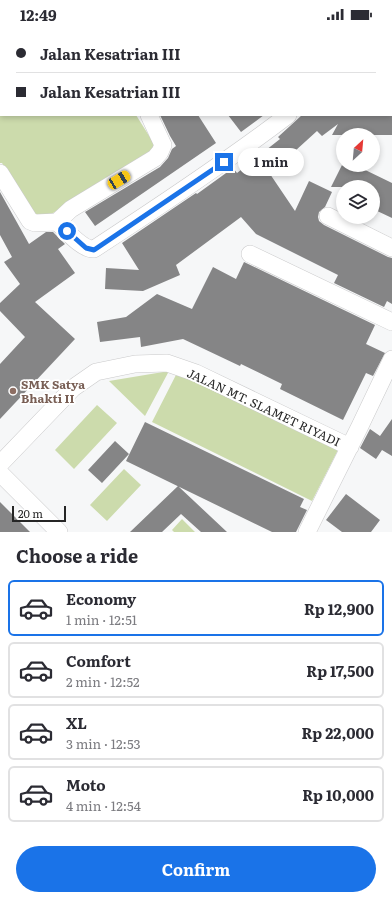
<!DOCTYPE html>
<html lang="en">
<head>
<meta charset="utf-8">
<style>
  body { margin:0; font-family:Literata,serif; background:#f2f2f3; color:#2b2b33; height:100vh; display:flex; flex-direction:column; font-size:15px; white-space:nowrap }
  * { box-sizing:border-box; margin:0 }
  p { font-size:13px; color:#7c7c81 }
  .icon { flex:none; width:22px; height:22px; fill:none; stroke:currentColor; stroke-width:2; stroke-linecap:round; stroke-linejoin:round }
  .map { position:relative; height:504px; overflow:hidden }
  .details { display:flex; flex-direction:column; background:#fff; flex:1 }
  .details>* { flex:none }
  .hud { position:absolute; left:0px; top:0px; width:392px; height:88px; box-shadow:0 2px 6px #0003; display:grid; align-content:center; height:88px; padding:0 16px; background:#fff }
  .needle { width:26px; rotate:26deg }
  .tools { position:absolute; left:336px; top:100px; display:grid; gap:8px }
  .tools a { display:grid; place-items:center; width:44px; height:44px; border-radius:50%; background:#fff; box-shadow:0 2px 6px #0003; font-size:20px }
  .scale { position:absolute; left:12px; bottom:10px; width:54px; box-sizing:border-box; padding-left:4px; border:2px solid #262626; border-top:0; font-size:11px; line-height:14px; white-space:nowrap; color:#262626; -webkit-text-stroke:3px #fff; paint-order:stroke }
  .end { position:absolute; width:18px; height:18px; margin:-9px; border:5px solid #1a73e8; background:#fff; box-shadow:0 0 0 2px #fff }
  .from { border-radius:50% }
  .bubble { position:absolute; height:28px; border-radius:14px; background:#fff; box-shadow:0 2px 6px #0003; font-size:13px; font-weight:700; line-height:28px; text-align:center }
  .car { position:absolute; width:12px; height:24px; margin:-12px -6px; border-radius:5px; box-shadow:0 0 3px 1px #0007; background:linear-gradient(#f5c518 24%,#345 0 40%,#f5c518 0 76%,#345 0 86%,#f5c518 0) }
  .hud b { display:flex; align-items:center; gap:14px; height:38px; font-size:15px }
  .hud b+b { border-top:1px solid #e1e1e2 }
  .hud i { width:10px; height:10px; background:#2b2b33 }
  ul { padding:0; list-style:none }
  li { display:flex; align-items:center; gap:12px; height:56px; margin:0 8px 6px; padding:0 8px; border:2px solid #e1e1e2; border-radius:6px }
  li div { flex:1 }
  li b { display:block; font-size:15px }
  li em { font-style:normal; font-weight:700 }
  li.current { border-color:#1a73e8 }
  li>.icon { width:36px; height:36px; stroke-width:1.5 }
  h2 { padding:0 16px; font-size:18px; line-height:48px }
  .cta { display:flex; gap:8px; margin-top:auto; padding:8px 16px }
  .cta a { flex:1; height:46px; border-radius:24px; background:#1a73e8; color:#fff; font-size:16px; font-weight:700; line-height:46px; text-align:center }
  .status { display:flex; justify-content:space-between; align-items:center; height:28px; padding:0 20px; background:#fff; direction:ltr }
  .status svg { height:11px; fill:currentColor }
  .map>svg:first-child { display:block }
  .green { fill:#ccdbac }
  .building { fill:#858586 }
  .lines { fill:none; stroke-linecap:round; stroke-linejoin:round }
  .minor-casing { stroke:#cacacb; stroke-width:18 }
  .minor { stroke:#fff; stroke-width:17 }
  .route { stroke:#1a73e8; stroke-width:5 }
  .education-dot { fill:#8d6e63; stroke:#fff; stroke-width:1.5 }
  .labels { text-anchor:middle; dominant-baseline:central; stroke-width:3.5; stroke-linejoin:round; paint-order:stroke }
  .education-label { font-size:12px; font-weight:bold; fill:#785e54; stroke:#fff; text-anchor:start }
  .street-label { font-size:12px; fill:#262626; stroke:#fff }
</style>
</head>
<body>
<div class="status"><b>12:49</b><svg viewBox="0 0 49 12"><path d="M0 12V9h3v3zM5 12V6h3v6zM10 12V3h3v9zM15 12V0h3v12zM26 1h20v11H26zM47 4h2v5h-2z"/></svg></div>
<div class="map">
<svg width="392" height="504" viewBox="0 0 392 504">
  <rect width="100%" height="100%" fill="#f6f7f8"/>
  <path class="green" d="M0,47H1V87H136L158,122L38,194L2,135H0Z
    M179,341L339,420L312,473L152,394Z
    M169,343L145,388L109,353Z
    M97,377L117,395L74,441L55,422Z
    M124,441L141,457L107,493L90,477Z
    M182,491L195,504H174L172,502Z"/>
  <path class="building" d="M160,87H198L216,115L95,198L85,184L160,139L168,130L172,121L176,118L170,108Z
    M228,87H264L241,104Z
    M302,87H392V107H332L338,96L322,108L317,103L284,133L286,135L270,146L295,183L309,153L332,164L325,179L319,184L318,189L319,193L324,197L388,229L392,230V276L387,273L384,279L334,255L338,247L256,206L241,189L176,237L180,247L143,263L105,261L106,240L139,242L122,215L196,165L197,166L233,140L237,145L280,111L278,109Z
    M342,137H355L392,155V190L373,181V159H331Z
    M0,164L29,216L46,204H53L65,216L58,221L75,245L35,274L75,311L0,391V336L25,309L0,283V275L20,256L4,234L12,229L0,207Z
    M244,234L375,297L366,316L385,325L373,348L366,345L343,392L280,361L282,356L241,336L240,338L183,311L141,319L140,309L100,314L97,294L126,289L157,266L192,281L213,239L236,251Z
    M392,391V428L382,422L376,431L360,420L370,401L380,408Z
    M145,394L304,471L300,479L307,482L296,504H272L126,433Z
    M115,413L129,426L102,455L88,442Z
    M178,458L227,504H201L181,486L162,504H130Z
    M346,466L380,492L371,504H342L326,492Z
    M0,474L30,504H0Z"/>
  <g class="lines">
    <g class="minor-casing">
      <path id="minor" d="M96,0L97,1
        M271,0L272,1
        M64,1L65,0
        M233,1L235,0
        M362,1V0
        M0,34H1
        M0,145L30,193L35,195L57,194C66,202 82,222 94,221C160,178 225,135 288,87
        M328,188L392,220
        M57,194L71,181L155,130L160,124L163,117L149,87
        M250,226L392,294
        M0,436L73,360L96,344L135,336L167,335L196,345L350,419
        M0,445L59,504
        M307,504L360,398L392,331"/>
    </g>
    <use href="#minor" class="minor"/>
  </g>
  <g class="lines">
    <path class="route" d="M67,203L86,220L94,222L224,134"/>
  </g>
  <circle class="education-dot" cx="13" cy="363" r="4"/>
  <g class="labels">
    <g class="education-label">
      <text x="21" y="356">SMK Satya<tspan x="21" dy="14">Bhakti II</tspan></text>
    </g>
    <g class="street-label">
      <text transform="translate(264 379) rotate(25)">JALAN MT. SLAMET RIYADI</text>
    </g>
  </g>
</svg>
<div class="tools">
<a><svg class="needle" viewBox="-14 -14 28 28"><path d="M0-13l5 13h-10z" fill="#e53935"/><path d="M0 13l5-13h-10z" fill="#7c7c81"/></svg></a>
<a><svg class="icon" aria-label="layers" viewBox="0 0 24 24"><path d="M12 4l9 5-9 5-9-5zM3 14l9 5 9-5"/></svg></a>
</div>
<div class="scale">20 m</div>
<i class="end from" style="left:67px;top:203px"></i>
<i class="end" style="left:224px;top:134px"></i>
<div class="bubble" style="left:238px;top:120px;width:66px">1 min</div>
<i class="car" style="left:119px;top:152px;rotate:59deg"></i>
<div class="hud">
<b><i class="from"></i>Jalan Kesatrian III</b>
<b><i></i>Jalan Kesatrian III</b>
</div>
</div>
<section class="details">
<h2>Choose a ride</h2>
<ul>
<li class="current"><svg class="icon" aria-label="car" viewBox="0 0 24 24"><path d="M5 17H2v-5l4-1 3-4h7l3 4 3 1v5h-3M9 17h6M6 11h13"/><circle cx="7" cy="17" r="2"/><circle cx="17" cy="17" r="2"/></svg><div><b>Economy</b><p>1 min · 12:51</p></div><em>Rp 12,900</em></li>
<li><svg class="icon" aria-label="car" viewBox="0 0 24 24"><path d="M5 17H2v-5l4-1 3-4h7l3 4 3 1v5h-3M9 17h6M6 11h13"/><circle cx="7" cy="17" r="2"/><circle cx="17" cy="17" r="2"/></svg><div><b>Comfort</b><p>2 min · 12:52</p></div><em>Rp 17,500</em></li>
<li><svg class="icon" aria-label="car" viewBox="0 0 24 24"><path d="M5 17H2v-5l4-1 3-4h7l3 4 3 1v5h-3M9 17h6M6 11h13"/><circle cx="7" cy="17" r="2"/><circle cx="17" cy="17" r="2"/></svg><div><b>XL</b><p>3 min · 12:53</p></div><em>Rp 22,000</em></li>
<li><svg class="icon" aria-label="car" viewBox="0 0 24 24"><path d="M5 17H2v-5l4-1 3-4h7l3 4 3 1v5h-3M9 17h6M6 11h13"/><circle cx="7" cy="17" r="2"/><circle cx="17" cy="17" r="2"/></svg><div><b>Moto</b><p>4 min · 12:54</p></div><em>Rp 10,000</em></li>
</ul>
<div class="cta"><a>Confirm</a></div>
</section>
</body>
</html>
